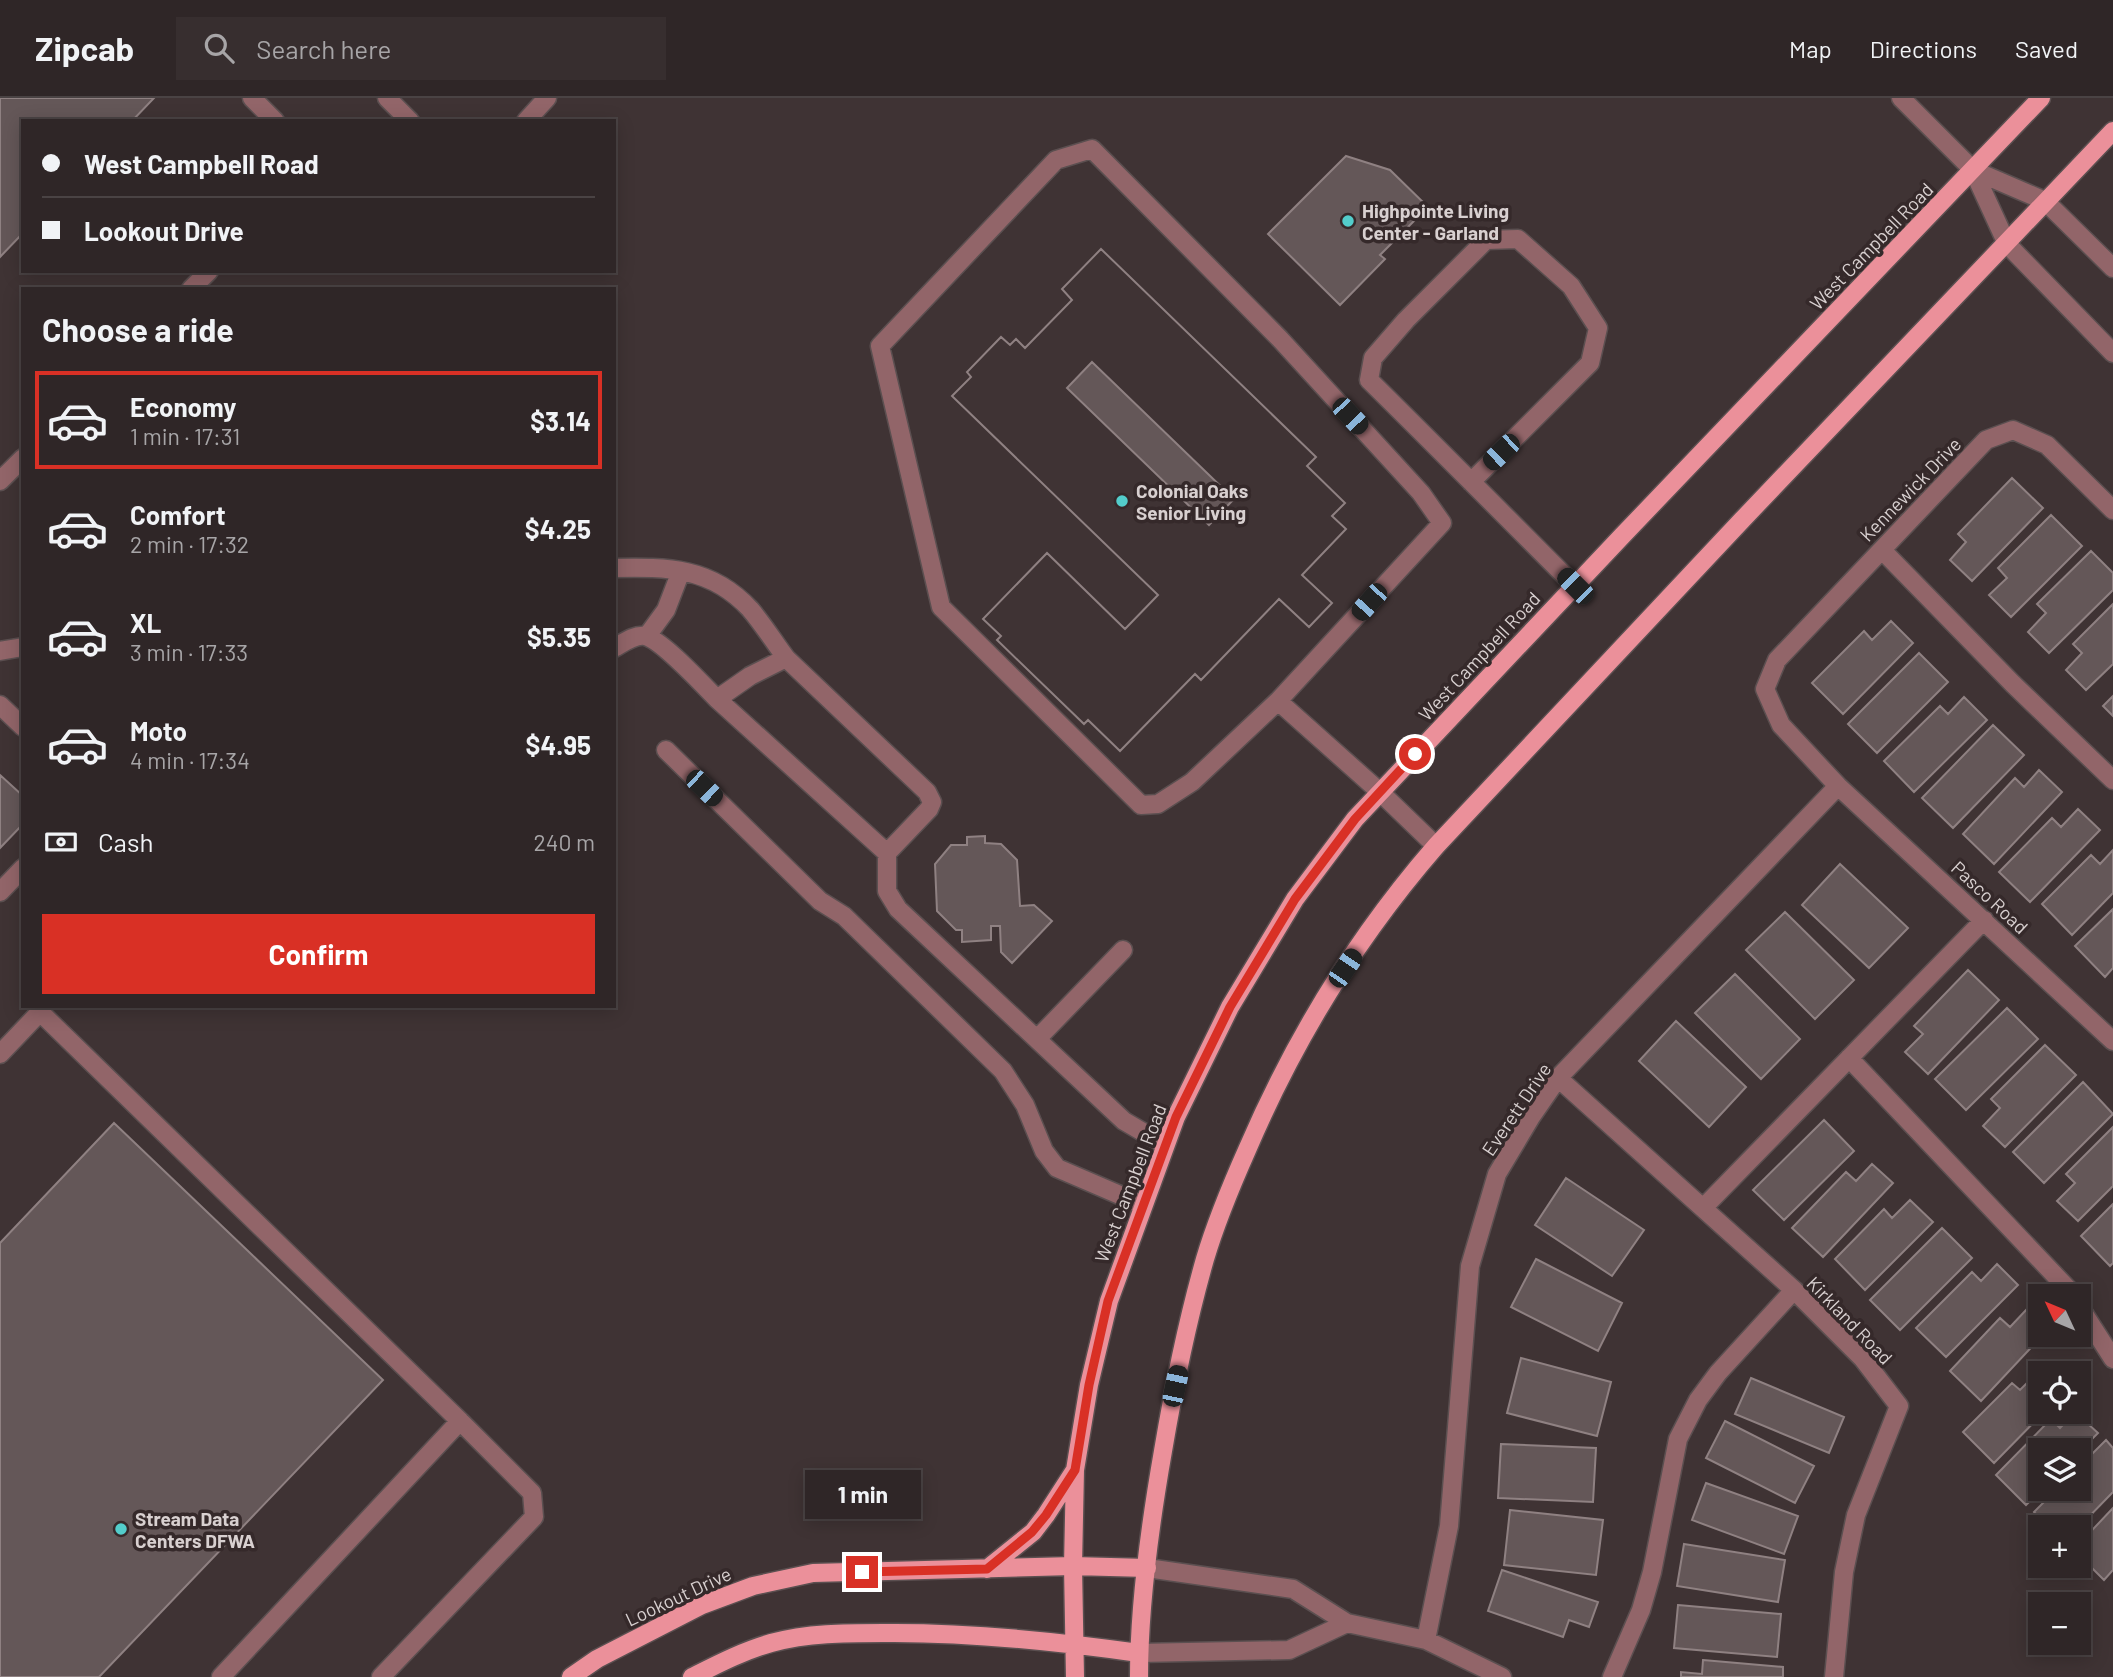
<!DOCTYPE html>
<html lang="en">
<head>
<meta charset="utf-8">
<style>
  body { margin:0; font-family:Barlow,sans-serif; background:#372e2f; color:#f1f3f6; height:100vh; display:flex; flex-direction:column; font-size:26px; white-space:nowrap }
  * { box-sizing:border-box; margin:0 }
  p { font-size:23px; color:#a7a5a7 }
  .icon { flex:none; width:38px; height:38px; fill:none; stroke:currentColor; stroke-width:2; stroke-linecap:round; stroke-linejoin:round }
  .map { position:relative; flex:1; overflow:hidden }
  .panel { position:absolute; left:21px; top:189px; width:595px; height:721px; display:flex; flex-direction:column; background:#2f2627; border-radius:0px; box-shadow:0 4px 18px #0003,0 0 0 2px #4a4344 }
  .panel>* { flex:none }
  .banner { position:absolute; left:21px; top:21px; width:595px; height:154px; border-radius:0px; box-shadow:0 4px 18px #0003,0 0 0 2px #4a4344; display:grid; align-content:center; height:154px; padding:0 21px; background:#2f2627 }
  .needle { width:46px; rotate:314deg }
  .buttons { position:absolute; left:2028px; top:1186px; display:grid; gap:14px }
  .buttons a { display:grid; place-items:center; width:63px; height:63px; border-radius:0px; background:#2f2627; box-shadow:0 4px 18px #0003,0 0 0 2px #4a4344; font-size:35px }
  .end { position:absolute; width:32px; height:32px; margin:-16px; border:9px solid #d93025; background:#fff; box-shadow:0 0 0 4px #fff }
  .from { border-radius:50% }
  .bubble { position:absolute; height:49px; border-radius:0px; background:#2f2627; box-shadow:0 4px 18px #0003,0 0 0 2px #4a4344; font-size:23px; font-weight:700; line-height:49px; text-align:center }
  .car { position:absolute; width:21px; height:42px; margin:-21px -10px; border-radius:9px; box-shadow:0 0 5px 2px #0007; background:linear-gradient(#222 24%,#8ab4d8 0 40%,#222 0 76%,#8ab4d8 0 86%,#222 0) }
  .banner b { display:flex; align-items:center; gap:24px; height:66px; font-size:26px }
  .banner b+b { border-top:2px solid #4a4344 }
  .banner i { width:18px; height:18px; background:#f1f3f6 }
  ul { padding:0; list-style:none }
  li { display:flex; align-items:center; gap:21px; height:98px; margin:0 14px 10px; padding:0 7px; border:4px solid transparent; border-radius:0px }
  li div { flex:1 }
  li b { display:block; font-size:26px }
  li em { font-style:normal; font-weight:700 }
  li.on { border-color:#d93025 }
  li>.icon { width:63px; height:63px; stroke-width:1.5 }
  h2 { padding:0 21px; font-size:32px; line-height:84px }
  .pay { display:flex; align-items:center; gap:18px; height:77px; padding:0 21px; font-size:26px }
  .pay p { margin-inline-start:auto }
  .button { display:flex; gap:14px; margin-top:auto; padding:14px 21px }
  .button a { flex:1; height:80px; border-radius:0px; background:#d93025; color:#fff; font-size:28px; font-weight:700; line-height:80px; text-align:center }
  header { display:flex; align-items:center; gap:42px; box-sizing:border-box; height:98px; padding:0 35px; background:#2f2627; border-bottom:2px solid #4a4344 }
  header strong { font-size:33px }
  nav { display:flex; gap:38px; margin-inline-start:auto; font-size:24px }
  .search { width:490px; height:63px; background:#372e2f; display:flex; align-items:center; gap:18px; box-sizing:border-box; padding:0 24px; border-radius:0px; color:#a7a5a7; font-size:26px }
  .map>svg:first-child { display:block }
  .building { fill:#645758; stroke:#8f8182; stroke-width:2; fill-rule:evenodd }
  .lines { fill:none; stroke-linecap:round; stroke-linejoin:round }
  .minor-casing { stroke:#5b4f50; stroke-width:21 }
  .major-casing { stroke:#5b4f50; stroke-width:21 }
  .minor { stroke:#926569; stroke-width:18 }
  .major { stroke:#eb909a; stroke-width:18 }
  .route { stroke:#d93025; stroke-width:9 }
  .poi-dot { fill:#53cdcb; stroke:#35292a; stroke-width:2.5 }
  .labels { text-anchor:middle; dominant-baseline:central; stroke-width:7; stroke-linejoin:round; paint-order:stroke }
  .poi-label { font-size:19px; font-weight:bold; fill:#d8d0d0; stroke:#35292a; text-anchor:start }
  .street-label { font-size:19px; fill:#d8d0d0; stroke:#35292a }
</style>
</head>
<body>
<header>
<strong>Zipcab</strong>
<div class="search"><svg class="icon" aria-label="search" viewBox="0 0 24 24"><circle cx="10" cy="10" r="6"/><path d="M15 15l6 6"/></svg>Search here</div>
<nav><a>Map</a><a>Directions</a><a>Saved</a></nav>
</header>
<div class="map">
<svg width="2113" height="1579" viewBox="0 0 2113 1579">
  <rect width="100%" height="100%" fill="#3f3334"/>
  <path class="building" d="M0,0H154L132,23H23V135L0,159Z
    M1346,58L1390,72L1428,109L1380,157L1385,161L1340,207L1268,136Z
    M1101,151L1316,359L1307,368L1345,405L1332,418L1346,431L1302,477L1332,505L1309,529L1279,501L1201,582L1195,576L1120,653L1088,622L1084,626L997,542L1001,538L983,521L1047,455L1125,531L1158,497L952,298L971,279L967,274L1001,239L1010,247L1016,241L1025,250L1072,202L1062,191ZM1092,264L1234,401L1209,427L1067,290Z
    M1101,151L1316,359L1307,368L1345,405L1332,418L1346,431L1302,477L1332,505L1309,529L1279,501L1201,582L1195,576L1120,653L1088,622L1084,626L997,542L1001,538L983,521L1047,455L1125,531L1158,497L952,298L971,279L967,274L1001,239L1010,247L1016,241L1025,250L1072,202L1062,191Z
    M2012,380L2043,410L1972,483L1950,462L1966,444L1958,436Z
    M2051,417L2082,448L2011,519L1989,497L2007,480L1998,470Z
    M2091,453L2113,475V492L2049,555L2028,534L2046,515L2037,506Z
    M2113,506V566L2086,592L2066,572L2082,555L2073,546Z
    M1891,523L1913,545L1843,616L1812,585L1864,533L1872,542Z
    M1919,555L1948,584L1877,655L1848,626Z
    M2113,598V618L2103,608Z
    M1964,599L1987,622L1914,694L1884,663L1940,608L1948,616Z
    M1993,627L2024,657L1953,730L1922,700Z
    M2039,672L2062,694L1994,766L1963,736L2015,680L2024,689Z
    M0,677L23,698V726L0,750Z
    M2078,711L2100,732L2030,804L1999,774L2052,720L2061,729Z
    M985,738V745L1001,746L1017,762L1020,808L1034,807L1052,823L1012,865L1001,854L1000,828H991V842L962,844V832H956L937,813L935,766L951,747H967V739Z
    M2113,752V795L2072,837L2042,806L2091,757L2100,766Z
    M1840,766L1908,830L1869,870L1802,807Z
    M2113,811V870L2105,879L2075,848Z
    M1785,814L1854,882L1815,921L1746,852Z
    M1968,872L1999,902L1928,976L1905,954L1923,936L1914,928Z
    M1735,876L1800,941L1761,981L1695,915Z
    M2007,910L2038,941L1966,1012L1935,981Z
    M1676,923L1746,989L1709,1029L1639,963Z
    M2045,947L2076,977L2005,1049L1983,1028L2000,1010L1991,1001Z
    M2083,984L2113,1016L2044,1085L2013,1054Z
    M1824,1022L1854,1053L1784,1122L1753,1092Z
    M114,1025L383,1282L99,1579H0V1145Z
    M2113,1029V1088L2078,1123L2057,1103L2075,1085L2066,1076Z
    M1872,1066L1893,1085L1823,1159L1792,1130L1846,1074L1856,1083Z
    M1566,1080L1644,1132L1612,1178L1535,1127Z
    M1910,1102L1933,1124L1865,1192L1835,1161L1884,1111L1892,1120Z
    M2113,1106V1165L2110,1168L2081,1138Z
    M1942,1130L1972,1160L1900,1232L1870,1202Z
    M1536,1161L1622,1205L1598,1253L1511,1209Z
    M1997,1166L2018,1187L1946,1259L1916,1230L1972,1174L1981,1183Z
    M2027,1211L2040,1224V1237H2043L1981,1303L1950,1273L2000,1220L2010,1229Z
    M1521,1260L1611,1284L1597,1338L1507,1315Z
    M2037,1275L2040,1278V1314H2044L1994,1365L1963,1334L2012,1285L2020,1292Z
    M1751,1280L1844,1319L1829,1355L1735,1316Z
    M2075,1314L2098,1335L2079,1354L2040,1353L2042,1391L2026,1407L1996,1377L2051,1321L2060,1330Z
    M1725,1323L1814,1368L1795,1405L1706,1360Z
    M2106,1342L2113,1350V1394L2078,1430H2050L2034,1414L2057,1391H2079V1369Z
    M1501,1346L1596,1350L1593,1404L1498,1400Z
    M1706,1385L1798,1418L1784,1456L1692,1422Z
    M2113,1410V1472L2104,1482L2079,1457V1446Z
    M1510,1412L1603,1422L1596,1477L1504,1467Z
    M1684,1446L1785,1462L1778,1504L1677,1488Z
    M1502,1472L1598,1504L1589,1529L1569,1522L1563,1539L1488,1513Z
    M1678,1507L1781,1516L1777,1559L1674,1550Z
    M1703,1562L1783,1569V1579H1681V1574L1702,1576Z"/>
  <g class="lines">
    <g class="minor-casing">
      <path id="minor" d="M252,0L275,23
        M387,0L410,23
        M1901,0L1973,72L2007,146L2113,255
        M526,23L547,0
        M1973,72L2045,103L2113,170
        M191,191L209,173
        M0,383L23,360
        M1471,384L1590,265L1598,230L1571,188L1518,141L1486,142L1406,222L1373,260L1369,282C1438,350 1506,419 1575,488
        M2113,412L2047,347L2013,332L1986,342L1777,562L1765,591L1781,627L1838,688L2113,943
        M1882,452L2013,586L2113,682
        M614,470C668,469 711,469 750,511C763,526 774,544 786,560
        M647,538L666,512L681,473
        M614,550C623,545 635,536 645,538C662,542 703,587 717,601
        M0,553L23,549
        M1278,603L1192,684L1158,706L1141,707L941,509L880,248L1056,62L1092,51L1280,241L1421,395L1442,425L1278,603L1380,694L1436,748
        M0,607L23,629
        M666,652L820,803L844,818L1003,973L1025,1007L1044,1053L1057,1070L1143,1107
        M887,755L929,711L932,704L927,694L786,560L750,578L717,601L887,755V793L898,811L1124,1023L1165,1047
        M0,794L23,770
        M1037,941L1123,852
        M0,956L40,914L460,1323L221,1579
        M1849,960L2068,1191L2073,1199
        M1558,980L1794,1192L1863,1261L1899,1308L1856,1417L1844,1474L1834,1579
        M1703,1110L1984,822
        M2079,1208L2113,1261
        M1147,1470L1293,1491L1347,1525L1426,1542L1502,1579
        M1426,1542L1449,1428L1470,1168L1497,1076L1531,1019L1558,980L1838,688
        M1139,1555L1289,1552L1347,1525
        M381,1579L534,1419L532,1395L460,1323
        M1612,1579L1641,1512L1652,1474L1678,1341L1698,1302L1718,1275L1794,1192"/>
    </g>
    <g class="major-casing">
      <path id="major" d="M987,1471L1033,1434L1046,1417L1075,1372
        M571,1579L597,1561L702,1507L753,1488L813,1475L1073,1468L1147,1470
        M692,1579C718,1566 743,1553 771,1545C808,1535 845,1535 883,1535C968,1534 1054,1543 1139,1555
        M1075,1579L1073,1468L1075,1372L1089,1287L1109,1203L1176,1019L1230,909L1295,801L1355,721L1622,438L2041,0
        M1139,1579C1139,1504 1150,1427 1163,1353C1174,1288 1187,1224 1205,1161C1216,1124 1231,1088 1247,1052C1294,942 1357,839 1436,748L1742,422L2113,33"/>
    </g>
    <use href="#minor" class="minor"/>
    <use href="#major" class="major"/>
  </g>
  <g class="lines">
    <path class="route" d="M862,1474L987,1471L1032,1434L1046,1417L1075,1372L1089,1287L1108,1203L1176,1019L1230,909L1295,801L1355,721L1415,656"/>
  </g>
  <g class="poi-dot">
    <circle cx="1348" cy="123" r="7"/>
    <circle cx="1122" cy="403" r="7"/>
    <circle cx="121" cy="1431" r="7"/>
  </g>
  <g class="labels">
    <g class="poi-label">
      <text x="1362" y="112">Highpointe Living<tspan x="1362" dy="22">Center - Garland</tspan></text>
      <text x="1136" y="392">Colonial Oaks<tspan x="1136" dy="22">Senior Living</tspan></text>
      <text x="135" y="1420">Stream Data<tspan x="135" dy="22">Centers DFWA</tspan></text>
    </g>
    <g class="street-label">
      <text transform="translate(1871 148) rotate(-46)">West Campbell Road</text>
      <text transform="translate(1910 391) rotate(-46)">Kennewick Drive</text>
      <text transform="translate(1479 558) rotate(-47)">West Campbell Road</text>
      <text transform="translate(1990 799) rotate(43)">Pasco Road</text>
      <text transform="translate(1516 1011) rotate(-56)">Everett Drive</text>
      <text transform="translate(1130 1085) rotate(-69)">West Campbell Road</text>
      <text transform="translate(1850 1222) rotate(46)">Kirkland Road</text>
      <text transform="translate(678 1498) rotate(-25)">Lookout Drive</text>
    </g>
  </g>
</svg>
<div class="buttons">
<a><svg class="needle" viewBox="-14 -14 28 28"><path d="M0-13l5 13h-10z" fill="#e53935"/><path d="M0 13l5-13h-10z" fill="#a7a5a7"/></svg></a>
<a><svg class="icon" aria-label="locate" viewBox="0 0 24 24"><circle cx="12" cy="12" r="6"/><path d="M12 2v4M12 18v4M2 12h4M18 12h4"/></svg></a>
<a><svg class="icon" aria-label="layers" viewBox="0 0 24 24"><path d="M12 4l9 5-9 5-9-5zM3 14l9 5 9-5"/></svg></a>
<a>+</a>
<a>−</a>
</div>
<i class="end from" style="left:1415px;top:656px"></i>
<i class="end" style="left:862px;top:1474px"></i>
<div class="bubble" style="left:805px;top:1372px;width:116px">1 min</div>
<i class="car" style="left:1350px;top:318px;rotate:137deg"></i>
<i class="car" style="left:1501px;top:354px;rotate:226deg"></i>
<i class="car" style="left:1575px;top:488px;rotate:315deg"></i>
<i class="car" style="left:1369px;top:504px;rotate:222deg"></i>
<i class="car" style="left:704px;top:690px;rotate:134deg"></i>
<i class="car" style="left:1345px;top:870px;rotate:34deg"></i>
<i class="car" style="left:1175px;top:1288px;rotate:12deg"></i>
<div class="banner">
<b><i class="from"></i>West Campbell Road</b>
<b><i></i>Lookout Drive</b>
</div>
<section class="panel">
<h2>Choose a ride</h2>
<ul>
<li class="on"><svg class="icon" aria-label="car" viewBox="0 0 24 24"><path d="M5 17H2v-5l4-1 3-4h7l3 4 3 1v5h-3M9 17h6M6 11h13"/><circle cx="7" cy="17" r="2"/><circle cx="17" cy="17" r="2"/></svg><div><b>Economy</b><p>1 min · 17:31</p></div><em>$3.14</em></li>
<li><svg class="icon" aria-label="car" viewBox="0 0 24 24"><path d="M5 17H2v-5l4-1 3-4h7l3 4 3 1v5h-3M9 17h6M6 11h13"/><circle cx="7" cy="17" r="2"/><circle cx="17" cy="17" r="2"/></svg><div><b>Comfort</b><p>2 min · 17:32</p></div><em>$4.25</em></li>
<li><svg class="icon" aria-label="car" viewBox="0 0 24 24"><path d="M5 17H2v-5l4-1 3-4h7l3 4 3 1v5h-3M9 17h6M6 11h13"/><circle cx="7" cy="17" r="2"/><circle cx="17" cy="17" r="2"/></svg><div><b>XL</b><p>3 min · 17:33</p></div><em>$5.35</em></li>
<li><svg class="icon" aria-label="car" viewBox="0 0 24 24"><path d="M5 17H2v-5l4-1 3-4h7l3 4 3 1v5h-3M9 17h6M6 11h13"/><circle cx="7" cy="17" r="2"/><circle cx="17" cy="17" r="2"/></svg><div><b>Moto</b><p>4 min · 17:34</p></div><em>$4.95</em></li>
</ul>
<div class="pay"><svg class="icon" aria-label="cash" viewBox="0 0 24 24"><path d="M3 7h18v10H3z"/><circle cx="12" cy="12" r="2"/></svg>Cash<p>240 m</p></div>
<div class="button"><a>Confirm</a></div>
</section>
</div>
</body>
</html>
